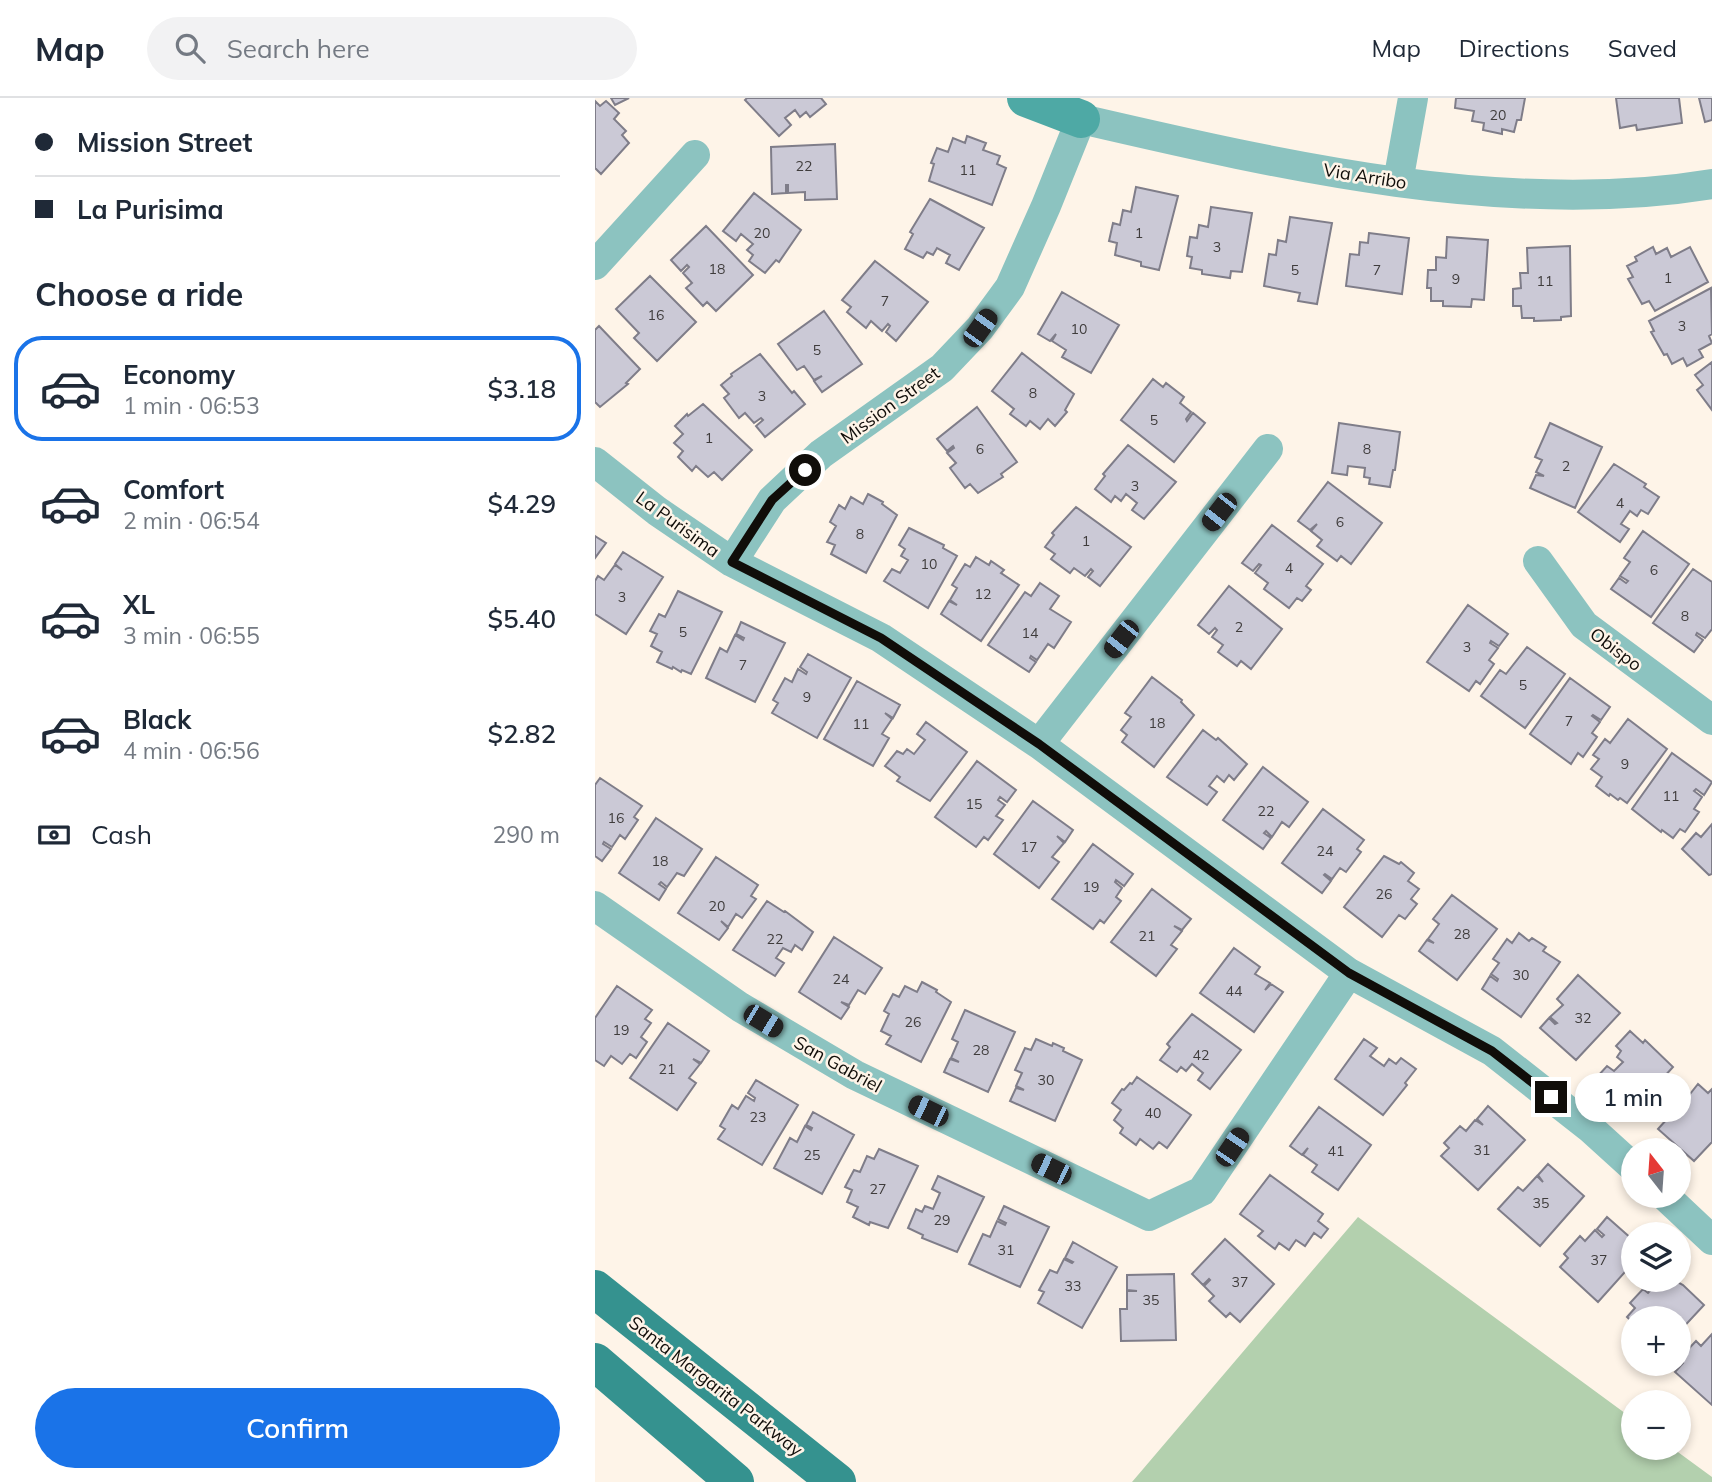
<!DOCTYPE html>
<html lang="en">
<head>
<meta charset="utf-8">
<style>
  body { margin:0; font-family:Mulish,sans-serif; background:#f2f2f3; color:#1f2937; height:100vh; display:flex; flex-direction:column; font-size:26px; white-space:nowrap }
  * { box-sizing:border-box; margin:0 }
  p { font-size:23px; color:#747a83 }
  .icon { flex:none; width:38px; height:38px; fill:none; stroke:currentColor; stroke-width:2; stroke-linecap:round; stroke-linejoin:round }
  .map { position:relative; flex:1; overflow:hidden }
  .side { display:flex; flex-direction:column; background:#fff; width:595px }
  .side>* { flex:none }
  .guide { display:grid; align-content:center; height:154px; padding:0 35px; background:#fff }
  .needle { width:46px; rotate:343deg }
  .buttons { position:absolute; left:1026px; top:1040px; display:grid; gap:14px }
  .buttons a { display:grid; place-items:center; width:70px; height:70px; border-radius:50%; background:#fff; box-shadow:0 4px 10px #0003; font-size:35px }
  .end { position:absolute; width:32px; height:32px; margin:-16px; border:9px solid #100d09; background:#fff; box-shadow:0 0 0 4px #fff }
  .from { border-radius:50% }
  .bubble { position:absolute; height:49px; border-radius:24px; background:#fff; box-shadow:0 4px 10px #0003; font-size:23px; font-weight:600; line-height:49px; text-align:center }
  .car { position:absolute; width:21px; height:42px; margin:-21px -10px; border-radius:9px; box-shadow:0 0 5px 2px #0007; background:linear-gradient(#222 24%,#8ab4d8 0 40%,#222 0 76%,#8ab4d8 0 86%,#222 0) }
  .guide b { display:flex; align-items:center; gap:24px; height:66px; font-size:26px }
  .guide b+b { border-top:2px solid #e0e1e3 }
  .guide i { width:18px; height:18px; background:#1f2937 }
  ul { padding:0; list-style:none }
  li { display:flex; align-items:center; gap:21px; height:105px; margin:0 14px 10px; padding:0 21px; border:4px solid transparent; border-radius:28px }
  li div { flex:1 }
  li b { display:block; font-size:26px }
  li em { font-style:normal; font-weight:600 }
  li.on { border-color:#1a73e8 }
  li>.icon { width:63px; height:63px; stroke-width:1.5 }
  h2 { padding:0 35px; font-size:32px; line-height:84px }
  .pay { display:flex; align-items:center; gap:18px; height:77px; padding:0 35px; font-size:26px }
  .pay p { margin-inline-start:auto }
  .button { display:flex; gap:14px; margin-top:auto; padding:14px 35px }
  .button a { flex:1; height:80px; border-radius:42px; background:#1a73e8; color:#fff; font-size:28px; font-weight:600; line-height:80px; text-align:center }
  header { display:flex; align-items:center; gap:42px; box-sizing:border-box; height:98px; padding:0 35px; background:#fff; border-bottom:2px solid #e0e1e3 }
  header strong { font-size:33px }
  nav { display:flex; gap:38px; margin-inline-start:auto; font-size:24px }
  .search { width:490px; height:63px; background:#f2f2f3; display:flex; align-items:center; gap:18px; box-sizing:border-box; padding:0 24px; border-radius:38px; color:#747a83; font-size:26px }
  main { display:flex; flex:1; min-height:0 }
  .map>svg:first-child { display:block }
  .green { fill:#b3d0ae }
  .building { fill:#cbc9d6; stroke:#7f7d89; stroke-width:2 }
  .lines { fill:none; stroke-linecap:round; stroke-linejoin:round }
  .street { stroke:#8cc3c0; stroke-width:30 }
  .secondary { stroke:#4ea9a5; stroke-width:38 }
  .primary { stroke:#35928f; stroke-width:38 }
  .route { stroke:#100d09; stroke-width:9 }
  .labels { text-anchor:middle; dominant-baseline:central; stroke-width:5; stroke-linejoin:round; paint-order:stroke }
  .number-label { font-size:14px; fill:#3f3c3c }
  .street-label { font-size:18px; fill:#100d09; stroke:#fef4e8 }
</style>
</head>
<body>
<header>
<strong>Map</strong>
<div class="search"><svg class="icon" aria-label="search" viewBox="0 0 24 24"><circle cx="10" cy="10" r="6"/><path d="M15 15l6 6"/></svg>Search here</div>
<nav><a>Map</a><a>Directions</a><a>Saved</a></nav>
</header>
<main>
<section class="side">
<div class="guide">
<b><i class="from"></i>Mission Street</b>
<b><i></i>La Purisima</b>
</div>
<h2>Choose a ride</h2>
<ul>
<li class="on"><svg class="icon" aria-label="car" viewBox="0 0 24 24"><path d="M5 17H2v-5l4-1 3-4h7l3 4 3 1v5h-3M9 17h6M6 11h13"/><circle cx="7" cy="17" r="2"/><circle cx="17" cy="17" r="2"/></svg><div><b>Economy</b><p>1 min · 06:53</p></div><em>$3.18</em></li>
<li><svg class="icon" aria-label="car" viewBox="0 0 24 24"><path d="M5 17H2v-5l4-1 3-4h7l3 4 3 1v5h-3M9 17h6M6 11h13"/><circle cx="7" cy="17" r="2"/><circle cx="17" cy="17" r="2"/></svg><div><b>Comfort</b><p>2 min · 06:54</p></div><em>$4.29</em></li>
<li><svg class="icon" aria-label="car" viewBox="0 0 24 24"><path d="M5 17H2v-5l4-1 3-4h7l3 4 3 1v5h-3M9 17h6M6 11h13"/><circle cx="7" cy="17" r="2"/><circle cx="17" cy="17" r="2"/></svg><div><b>XL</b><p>3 min · 06:55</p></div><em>$5.40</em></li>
<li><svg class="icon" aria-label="car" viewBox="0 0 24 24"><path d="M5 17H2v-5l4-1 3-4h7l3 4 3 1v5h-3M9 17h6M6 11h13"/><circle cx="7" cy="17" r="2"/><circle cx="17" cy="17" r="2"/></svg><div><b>Black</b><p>4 min · 06:56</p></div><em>$2.82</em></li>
</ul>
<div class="pay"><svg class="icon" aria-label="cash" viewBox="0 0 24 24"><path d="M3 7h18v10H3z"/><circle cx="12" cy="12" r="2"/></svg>Cash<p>290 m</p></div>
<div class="button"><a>Confirm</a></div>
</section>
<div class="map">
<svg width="1117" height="1384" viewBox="0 0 1117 1384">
  <rect width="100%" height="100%" fill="#fef4e8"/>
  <path class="green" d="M763,1119L1038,1321V1349H1076L1117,1379V1384H537Z"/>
  <path class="building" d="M16,0H34L20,7Z
    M152,0H226L231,6L215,19L211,14L205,19L200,12L190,20L196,27L184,38L150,2Z
    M861,0H930L926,22H922L919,34L907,31V36L888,32L889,25L877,23L879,13L860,10Z
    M1021,0H1084L1087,25L1042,32L1041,27L1025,30Z
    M1104,0H1117V22L1110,24Z
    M0,3L5,8L11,3L24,15L19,21L31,33L27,37L34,45L6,76L0,70Z
    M372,38L391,45L388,52L405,58L402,66L411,70L397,107L334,83L339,66L336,65L342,50L353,54L358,40L370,45Z
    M240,46L242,101L210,102V94L193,95V87H191V95L177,96L176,49Z
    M541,89L583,98L564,172L546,168V164L520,157L522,145L514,143L518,125L525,127L528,112L536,114Z
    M159,95L206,132L184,164L181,162L170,175L154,163L158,157L152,152L158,146L146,136L141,143L128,133Z
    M335,101L389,130L364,172L351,165L355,157L342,150L338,157L332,154L328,160L310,151L318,136L315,134Z
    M616,109L657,115L647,174L636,173L635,180L607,176V172L595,170L597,159L592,158L595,139L602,140L604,127L613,129Z
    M695,119L737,125L722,206L703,203L705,195L669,188L674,156L681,157L683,142L691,144Z
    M111,128L158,177L121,213L112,204L108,208L91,190L97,185L88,175L94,169L92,167L86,173L76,162Z
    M774,135L814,140L807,196L751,188L755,156L764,157L765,144L773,145Z
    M852,139L893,142L889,202L877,201L876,209L848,208V203H836V190H832L833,172H841V159L851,160Z
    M975,148L976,218L966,219V222L939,223V220H927L926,208H918V191L926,190L925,175H933L932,150Z
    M1058,149L1061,156L1072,150L1076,159L1095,149L1113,184L1060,213L1054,203L1047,206L1033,181L1038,179L1032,168L1042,163L1040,159Z
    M280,163L333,204L301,243L291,234L295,228L293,226L287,233L276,223L271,230L252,214L256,209L247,202Z
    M55,178L101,224L62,263L39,240L44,235L21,211Z
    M1116,190L1117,236L1114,238L1117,245L1104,252L1108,259L1092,268L1088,260L1077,266L1072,256L1069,257L1056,234L1059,233L1054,223Z
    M467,194L524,227L496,275L467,259L471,252L457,243L461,236L455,243L443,236Z
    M229,213L267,266L227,294L219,283L227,278L219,282L209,268L202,272L183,246Z
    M4,228L45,271L31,285L33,286L5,309L0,304V232Z
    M427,255L479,296L470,312L472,314L460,328L453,321L445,331L435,323L431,328L415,316L419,311L397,293Z
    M165,256L197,295L199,293L210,306L170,339L161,328L168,322L166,320L159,325L150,315L144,320L129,300L134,296L126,287L137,278L136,276Z
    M1117,264V312L1102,292L1108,287L1100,277Z
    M558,281L568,289L571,285L589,299L585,305L596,314L591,321L592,323L598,315L610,325L579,364L526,322Z
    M108,306L157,352L127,382L119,374L113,379L101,368L97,373L83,359L88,353L79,345L88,336L80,328L92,316L93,318Z
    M382,309L422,364L406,376L408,379L383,395L375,386L370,390L355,370L361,365L352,355L359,350L358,348L352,353L342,341Z
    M744,325L805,334L800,372H798L795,389L774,386L775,380L769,379L770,370L753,368L752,377L737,375Z
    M955,325L1007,349L980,410L935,390L941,377L949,378L941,374L947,362L940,359Z
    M533,347L581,384L549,421L537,412L542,405L531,396L526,403L520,398L516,404L500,391L510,378L508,376Z
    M1019,366L1051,386L1049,389L1064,399L1053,416L1046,412L1042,418L1035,413L1026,426L1034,431L1025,444L983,414Z
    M733,384L787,425L756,466L746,458L742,463L722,448L727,442L716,433L722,426L715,432L703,423Z
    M273,396L288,404L287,406L302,417L271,475L236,456L240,447L232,444L241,428L235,424L244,407L250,411L256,399L268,406Z
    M481,409L536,449L505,488L493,479L498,473L496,471L490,478L479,470L475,475L456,461L460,456L450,449L459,437L457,435Z
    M677,427L728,466L711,488L716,492L707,503L702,500L694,510L669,491L673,485L660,475L666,467L664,466L658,473L647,465Z
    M314,430L349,447L348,450L362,458L333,510L289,483L297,471L305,475L313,462L306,458L310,451L304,447Z
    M1048,433L1094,466L1056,519L1016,491L1024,480L1031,485L1033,483L1025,478L1035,464L1029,460Z
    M0,438L11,445L0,460Z
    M28,454L68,479L31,536L0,516V483L3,478L9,482L20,467L27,472L20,466Z
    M381,459L394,467L396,463L409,472L406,475L424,487L386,543L346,516L354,503L362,507L355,502L362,490L357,487L370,466L375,469Z
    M1098,471L1117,484V531L1110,540L1102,535L1101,537L1108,542L1099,554L1058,525Z
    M445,485L464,498L455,511L476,524L459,550L453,546L442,562L436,558L435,560L441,564L434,574L393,547L430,494L436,498Z
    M634,488L687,531L656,571L646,563L642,568L623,554L628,547L617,539L622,532L620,530L614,536L603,527Z
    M83,493L127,514L96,576L87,572L86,574L78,569L77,571L62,564L67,554L56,548L62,536L55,533L64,516L70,519Z
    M873,507L913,536L904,548L896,543L895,545L903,550L894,562L899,566L885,586L881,583L874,593L832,564Z
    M146,524L190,545L160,604L111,580L125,550L132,554L140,537L148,542L149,540L141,536Z
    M932,549L970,576L930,630L886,598L905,572L911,576Z
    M213,556L256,580L222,640L177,615L183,605L178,602L190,580L197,584L203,571L211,576L212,574L205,569Z
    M557,579L587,602L586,604L599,617L559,669L527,644L532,637L526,632L536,619L530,615Z
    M975,580L1015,609L1006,622L998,617L997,618L1005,624L997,635L1002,639L988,659L983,655L976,666L935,636Z
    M262,583L305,607L298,620L290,615L297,621L287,636L294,640L278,668L229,641Z
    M1033,621L1072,651L1032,705L1025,700L1023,702L1015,696L1014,698L1001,688L1007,679L996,671L1004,661L998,657L1010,641L1015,645Z
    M331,624L372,654L335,703L302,683L305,679L290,668L302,653L308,656L312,651L319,656L330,642L322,636Z
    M608,632L621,642L623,640L652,666L639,682L634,677L629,684L622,678L614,688L622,694L612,707L572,679Z
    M1077,655L1117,684L1109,697L1101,691L1099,693L1107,699L1099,711L1104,714L1090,734L1085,731L1078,740L1067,732L1066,734L1037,711Z
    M382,663L421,692L412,704L405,699L403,702L410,707L401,718L408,722L393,742L389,739L381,749L340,719Z
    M668,669L713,704L694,729L687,724L677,739L671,733L669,735L676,740L668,751L628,722Z
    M5,680L47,708L39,719L43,722L30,741L25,737L17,749L9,744L8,746L16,751L7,763L0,758V687Z
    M438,703L478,732L470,744L462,738L469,745L457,759L464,764L444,790L399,756Z
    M728,711L769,742L762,751L766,754L751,774L745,770L737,781L730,776L729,777L736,783L727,795L687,765Z
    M61,720L107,751L89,778L82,775L72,789L66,784L64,786L71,791L64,802L24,775Z
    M1117,726V776L1114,777L1087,751L1101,735L1106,739Z
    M498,746L538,776L529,788L521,782L520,784L527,790L521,799L526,803L509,825L505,822L498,831L457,801Z
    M789,758L804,766L806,764L819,775L813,783L824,791L816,801L822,806L810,821L804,817L787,839L749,809Z
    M121,759L163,787L156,798L161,801L147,820L141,816L133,829L126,823L133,830L124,842L83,815Z
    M557,791L596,821L587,832L579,828L587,833L576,847L582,851L561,878L516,844Z
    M857,797L902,831L862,882L824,853L832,842L839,845L833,841L844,826L838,821Z
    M172,803L189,814L190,813L218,834L207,852L200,847L196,854L188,850L181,860L189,865L180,878L138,852Z
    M924,835L934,843L937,840L951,849L948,853L965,864L926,919L887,891L895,878L902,883L903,881L896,876L904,865L898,861L912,841L917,845Z
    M239,839L287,870L270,896L263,892L254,907L246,904L254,909L246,921L204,894Z
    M639,850L665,869L660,876L675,885L670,892L676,886L688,894L659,934L605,895Z
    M983,877L1025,915L981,962L945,930L954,920L960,926L962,925L955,919L968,907L962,901Z
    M327,884L342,892L341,894L356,904L326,964L291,946L296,938L286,933L294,916L289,913L298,896L304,899L310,888L322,894Z
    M22,888L57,912L50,921L56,925L46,939L52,944L41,960L35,956L27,966L16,958L9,968L0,962V920Z
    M370,912L420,934L393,994L349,974L355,961L364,964L356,960L363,944L357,941Z
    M597,916L646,952L615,991L603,982L608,975L597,966L591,973L586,969L582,974L565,962L575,949L572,946Z
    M73,925L114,953L106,965L98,961L105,966L94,980L101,985L82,1012L35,980Z
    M1035,933L1048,945L1050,942L1078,969L1038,1013L1002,979L1012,968L1019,973L1028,964L1022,959L1026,953L1021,948Z
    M441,941L457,948L458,945L469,950L468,953L487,962L460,1023L415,1003L421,990L429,992L421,988L427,975L420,972L430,950L436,952Z
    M769,941L782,950L775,958L789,968L794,961L801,966L806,960L821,971L810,985L812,987L788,1017L740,981Z
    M542,979L596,1017L572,1050L564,1044L558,1051L545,1041L541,1047L525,1035L528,1030L519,1022L526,1012L517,1005L527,991L529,992L535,985L537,986Z
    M161,982L203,1007L167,1067L123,1041L130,1031L125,1028L137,1007L143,1011L151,998L159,1003L160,1000L153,995Z
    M1103,986L1113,995L1117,991V1044L1099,1063L1063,1031L1082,1010L1077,1006L1090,991L1095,996Z
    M893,1008L930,1042L883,1092L846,1058L854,1050L849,1045L865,1028L871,1033L880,1022L888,1027L882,1021Z
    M724,1009L776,1047L743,1092L717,1074L722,1067L708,1057L713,1050L707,1057L695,1048Z
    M218,1014L259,1037L227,1096L179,1070L195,1040L202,1044L210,1028L216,1032L217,1030L211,1027Z
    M284,1051L323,1068L293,1130L275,1124L274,1127L258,1119L263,1109L252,1104L257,1092L250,1089L259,1072L265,1074L272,1058L279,1061Z
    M953,1066L989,1098L945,1148L903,1111L923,1089L928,1093L942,1078L948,1084L943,1077Z
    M675,1077L728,1116L723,1123L733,1131L726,1140L719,1135L710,1148L701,1142L694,1152L684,1145L680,1151L663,1138L668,1133L645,1116Z
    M343,1078L389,1099L362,1154L327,1140L328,1137L313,1130L321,1111L327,1114L330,1108L338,1111L345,1095L337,1091Z
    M409,1108L454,1129L425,1189L374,1166L388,1136L395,1139L402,1123L410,1127L411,1125L403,1121Z
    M1012,1119L1038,1142V1165L1003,1204L965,1169L973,1160L969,1156L985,1138L990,1143L1000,1132L1007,1139L1009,1137L1002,1131Z
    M630,1141L679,1186L645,1224L635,1215L631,1219L614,1203L619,1198L609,1188L615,1182L614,1181L608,1187L597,1176Z
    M478,1144L522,1169L487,1230L443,1205L449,1194L444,1192L455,1172L462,1175L469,1161L477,1165L478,1164L470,1160Z
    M579,1176L581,1242L526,1243L525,1211H532V1193H542L532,1192V1177Z
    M1077,1181L1088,1187L1109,1207L1083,1235V1220H1038V1225L1032,1219L1040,1210L1035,1205L1048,1191L1053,1195L1065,1182L1071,1187Z
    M1117,1236V1307L1080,1274L1088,1265L1084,1261L1101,1243L1106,1248Z"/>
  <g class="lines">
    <path class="street" d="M803,84L818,0
      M0,167L100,57
      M0,364L62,413L137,464L286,540L444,646L754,875L897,953L995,1030L1038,1069
      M943,463L989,527L1117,622
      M137,464L177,402L226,356L347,270L385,230L415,189L451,108L486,21C685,67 912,120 1117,86
      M444,646L673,351
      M0,808L145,909L260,977L554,1118L607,1093L754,875
      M1069,1097L1117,1142"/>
    <path class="secondary" d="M431,0L486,21"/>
    <path class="primary" d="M0,1191L242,1384
      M0,1264L140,1384"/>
  </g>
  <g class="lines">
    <path class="route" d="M210,372L177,402L137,464L286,540L444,646L754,875L897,953L956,999"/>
  </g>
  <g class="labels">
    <g class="number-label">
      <text x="903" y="17">20</text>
      <text x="209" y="68">22</text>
      <text x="373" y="72">11</text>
      <text x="167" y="135">20</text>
      <text x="544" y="135">1</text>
      <text x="622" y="149">3</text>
      <text x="122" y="171">18</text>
      <text x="700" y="172">5</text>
      <text x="782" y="172">7</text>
      <text x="1073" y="180">1</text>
      <text x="861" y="181">9</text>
      <text x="950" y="183">11</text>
      <text x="290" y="203">7</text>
      <text x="61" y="217">16</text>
      <text x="1087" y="228">3</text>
      <text x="484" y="231">10</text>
      <text x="222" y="252">5</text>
      <text x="438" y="295">8</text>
      <text x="167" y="298">3</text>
      <text x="559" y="322">5</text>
      <text x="114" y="340">1</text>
      <text x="385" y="351">6</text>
      <text x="772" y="351">8</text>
      <text x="971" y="368">2</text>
      <text x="540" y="388">3</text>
      <text x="1025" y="405">4</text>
      <text x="745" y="424">6</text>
      <text x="265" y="436">8</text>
      <text x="491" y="443">1</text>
      <text x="334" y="466">10</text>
      <text x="694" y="470">4</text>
      <text x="1059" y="472">6</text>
      <text x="388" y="496">12</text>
      <text x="27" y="499">3</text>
      <text x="1090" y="518">8</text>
      <text x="644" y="529">2</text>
      <text x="88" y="534">5</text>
      <text x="435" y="535">14</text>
      <text x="872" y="549">3</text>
      <text x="148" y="567">7</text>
      <text x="928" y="587">5</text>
      <text x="212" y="599">9</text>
      <text x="974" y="623">7</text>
      <text x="562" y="625">18</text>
      <text x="266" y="626">11</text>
      <text x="1030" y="666">9</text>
      <text x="1076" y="698">11</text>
      <text x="379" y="706">15</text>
      <text x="671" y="713">22</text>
      <text x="21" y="720">16</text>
      <text x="434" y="749">17</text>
      <text x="730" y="753">24</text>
      <text x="65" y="763">18</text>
      <text x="496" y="789">19</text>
      <text x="789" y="796">26</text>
      <text x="122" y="808">20</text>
      <text x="867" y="836">28</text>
      <text x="552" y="838">21</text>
      <text x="180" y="841">22</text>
      <text x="926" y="877">30</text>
      <text x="246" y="881">24</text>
      <text x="639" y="893">44</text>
      <text x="988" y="920">32</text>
      <text x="318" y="924">26</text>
      <text x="26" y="932">19</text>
      <text x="386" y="952">28</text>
      <text x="606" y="957">42</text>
      <text x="72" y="971">21</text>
      <text x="451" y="982">30</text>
      <text x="558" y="1015">40</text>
      <text x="163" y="1019">23</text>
      <text x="887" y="1052">31</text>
      <text x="741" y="1053">41</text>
      <text x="217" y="1057">25</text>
      <text x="283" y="1091">27</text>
      <text x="946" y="1105">35</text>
      <text x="347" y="1122">29</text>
      <text x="411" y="1152">31</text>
      <text x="1004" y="1162">37</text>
      <text x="645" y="1184">37</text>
      <text x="478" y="1188">33</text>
      <text x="556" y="1202">35</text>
    </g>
    <g class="street-label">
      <text transform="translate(770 78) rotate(9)">Via Arribo</text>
      <text transform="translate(295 307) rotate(-36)">Mission Street</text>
      <text transform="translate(83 426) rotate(36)">La Purisima</text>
      <text transform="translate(1021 551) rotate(37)">Obispo</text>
      <text transform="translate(243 966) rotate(29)">San Gabriel</text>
      <text transform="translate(121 1288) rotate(38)">Santa Margarita Parkway</text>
    </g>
  </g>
</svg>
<div class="buttons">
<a><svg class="needle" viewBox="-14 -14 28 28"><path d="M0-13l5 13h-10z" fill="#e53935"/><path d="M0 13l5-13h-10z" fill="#747a83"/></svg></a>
<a><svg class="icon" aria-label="layers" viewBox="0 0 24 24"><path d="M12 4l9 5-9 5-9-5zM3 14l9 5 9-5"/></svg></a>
<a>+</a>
<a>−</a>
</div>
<i class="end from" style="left:210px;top:372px"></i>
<i class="end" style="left:956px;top:999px"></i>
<div class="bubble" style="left:980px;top:975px;width:116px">1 min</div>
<i class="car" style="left:385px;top:230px;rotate:36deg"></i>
<i class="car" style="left:624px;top:414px;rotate:218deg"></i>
<i class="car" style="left:526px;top:541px;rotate:218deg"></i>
<i class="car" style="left:168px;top:923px;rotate:121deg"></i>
<i class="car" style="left:333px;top:1013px;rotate:296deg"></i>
<i class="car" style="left:637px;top:1049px;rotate:34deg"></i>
<i class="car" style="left:456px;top:1071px;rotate:296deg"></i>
</div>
</main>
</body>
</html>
